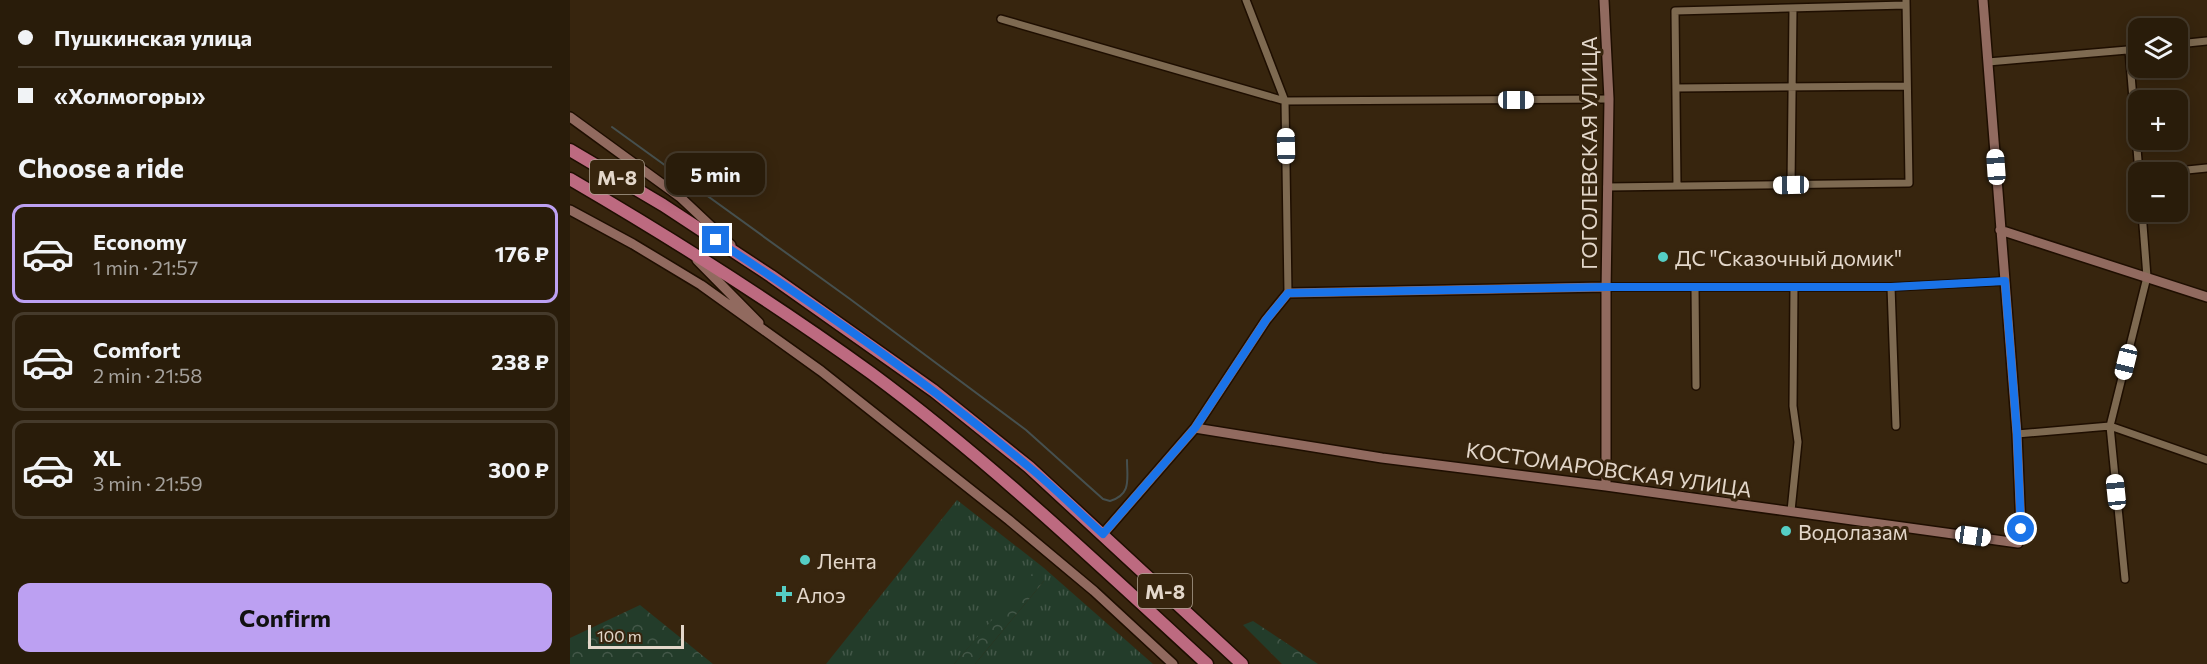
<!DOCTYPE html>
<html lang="en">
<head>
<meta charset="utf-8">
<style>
  body { margin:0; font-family:Commissioner,sans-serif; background:#312513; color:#f1f3f6; height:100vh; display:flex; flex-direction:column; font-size:22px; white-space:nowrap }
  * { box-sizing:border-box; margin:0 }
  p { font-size:20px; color:#a5a19c }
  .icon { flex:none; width:33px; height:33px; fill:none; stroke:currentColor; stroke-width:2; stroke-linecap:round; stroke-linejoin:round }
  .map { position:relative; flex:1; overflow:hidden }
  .sheet { display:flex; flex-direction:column; background:#291c0a; width:570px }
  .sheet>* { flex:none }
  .hud { display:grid; align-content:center; height:132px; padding:0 18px; background:#291c0a }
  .fabs { position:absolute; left:1558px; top:18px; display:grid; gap:12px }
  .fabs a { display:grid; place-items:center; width:60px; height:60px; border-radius:12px; background:#291c0a; box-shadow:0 3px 15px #0003,0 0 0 2px #453a2b; font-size:30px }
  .scale { position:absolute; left:18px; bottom:15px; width:96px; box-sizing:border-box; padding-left:6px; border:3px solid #e3d7ca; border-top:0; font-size:16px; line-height:21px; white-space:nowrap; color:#e3d7ca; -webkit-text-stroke:4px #37250e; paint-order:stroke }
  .end { position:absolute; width:27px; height:27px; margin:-14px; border:8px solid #1a73e8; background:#fff; box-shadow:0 0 0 3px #fff }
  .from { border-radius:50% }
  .bubble { position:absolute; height:42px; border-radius:12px; background:#291c0a; box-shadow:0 3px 15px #0003,0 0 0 2px #453a2b; font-size:20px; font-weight:700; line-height:42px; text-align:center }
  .car { position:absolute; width:18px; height:36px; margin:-18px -9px; border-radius:8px; box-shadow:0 0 4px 2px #0007; background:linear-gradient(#fff 24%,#345 0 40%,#fff 0 76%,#345 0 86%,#fff 0) }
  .hud b { display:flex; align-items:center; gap:21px; height:57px; font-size:22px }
  .hud b+b { border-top:2px solid #453a2b }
  .hud i { width:15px; height:15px; background:#f1f3f6 }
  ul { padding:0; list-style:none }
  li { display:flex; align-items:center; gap:18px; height:99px; margin:0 12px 9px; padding:0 6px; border:3px solid #453a2b; border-radius:12px }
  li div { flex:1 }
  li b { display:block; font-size:22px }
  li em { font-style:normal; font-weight:700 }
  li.active { border-color:#bca0f2 }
  li>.icon { width:54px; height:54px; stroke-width:1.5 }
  h2 { padding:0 18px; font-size:27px; line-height:72px }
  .cta { display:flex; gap:12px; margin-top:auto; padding:12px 18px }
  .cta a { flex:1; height:69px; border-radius:12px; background:#bca0f2; color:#111; font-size:24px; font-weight:700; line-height:69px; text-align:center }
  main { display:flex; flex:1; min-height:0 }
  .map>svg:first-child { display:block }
  .grass { fill:url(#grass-tufts) }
  .forest { fill:url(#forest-crowns) }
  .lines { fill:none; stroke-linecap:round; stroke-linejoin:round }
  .stream { stroke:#46504f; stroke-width:2 }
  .street-casing { stroke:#1e0e00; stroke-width:10 }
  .secondary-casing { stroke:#1e0e00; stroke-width:12 }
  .highway-casing { stroke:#1e0e00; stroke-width:15 }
  .street { stroke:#7e6a51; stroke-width:7 }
  .secondary { stroke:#916a5f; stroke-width:9 }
  .highway { stroke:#bd6a80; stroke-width:12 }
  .route { stroke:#1a73e8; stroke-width:8 }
  .poi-dot { fill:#55cec5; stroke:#37250e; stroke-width:2 }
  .labels { text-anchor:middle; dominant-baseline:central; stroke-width:6; stroke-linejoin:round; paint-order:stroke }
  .shield { fill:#37250e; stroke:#afa292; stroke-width:1.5 }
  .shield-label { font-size:20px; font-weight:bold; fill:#e3d7ca }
  .street-label { font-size:21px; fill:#e3d7ca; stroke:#37250e }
  .poi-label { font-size:21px; fill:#e3d7ca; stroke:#37250e; text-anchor:start }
</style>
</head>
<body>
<main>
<section class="sheet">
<div class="hud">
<b><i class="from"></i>Пушкинская улица</b>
<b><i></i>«Холмогоры»</b>
</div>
<h2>Choose a ride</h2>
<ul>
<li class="active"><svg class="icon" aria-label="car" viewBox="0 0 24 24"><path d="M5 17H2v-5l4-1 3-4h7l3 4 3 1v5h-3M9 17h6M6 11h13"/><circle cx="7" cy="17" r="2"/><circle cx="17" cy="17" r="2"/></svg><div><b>Economy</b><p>1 min · 21:57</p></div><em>176 ₽</em></li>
<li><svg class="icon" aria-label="car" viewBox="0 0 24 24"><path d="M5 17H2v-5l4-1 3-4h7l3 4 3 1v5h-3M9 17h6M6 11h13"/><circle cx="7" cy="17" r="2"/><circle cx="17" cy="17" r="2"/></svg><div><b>Comfort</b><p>2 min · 21:58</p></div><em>238 ₽</em></li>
<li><svg class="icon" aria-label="car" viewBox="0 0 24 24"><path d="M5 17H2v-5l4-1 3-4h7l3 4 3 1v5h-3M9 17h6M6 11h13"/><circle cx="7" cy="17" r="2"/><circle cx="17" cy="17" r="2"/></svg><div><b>XL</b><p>3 min · 21:59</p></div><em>300 ₽</em></li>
</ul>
<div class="cta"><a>Confirm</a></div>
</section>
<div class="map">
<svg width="1637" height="664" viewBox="0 0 1637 664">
  <defs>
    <pattern id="grass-tufts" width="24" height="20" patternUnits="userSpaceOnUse" patternTransform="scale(1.5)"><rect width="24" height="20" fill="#233c2a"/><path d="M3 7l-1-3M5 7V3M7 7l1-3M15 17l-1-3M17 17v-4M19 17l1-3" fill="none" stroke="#435748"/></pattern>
    <pattern id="forest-crowns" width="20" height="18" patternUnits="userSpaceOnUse" patternTransform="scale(1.5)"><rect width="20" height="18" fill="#233c2a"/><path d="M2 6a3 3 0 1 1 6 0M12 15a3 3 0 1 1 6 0" fill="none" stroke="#435748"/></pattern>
  </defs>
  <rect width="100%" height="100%" fill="#37250e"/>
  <path class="grass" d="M387,500L474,568L583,664H405L474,581L468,569L384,664H256Z"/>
  <path class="forest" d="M467,568L473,572L474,581L405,664H384Z
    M70,605L143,664H0V638Z
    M683,621L748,664H712L673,625Z"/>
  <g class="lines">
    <path class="stream" d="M42,127L280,299L456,430L533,499L540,501C562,494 557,479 557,460"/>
    <g class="street-casing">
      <path id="street" d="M676,0L715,101L718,293
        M431,19L715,101L1039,99
        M1608,44L1637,41
        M1559,50L1569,173
        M1418,62L1569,49
        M1106,88L1337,86
        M1597,172L1637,168
        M1221,185L1223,9
        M1107,186L1105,11L1336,5
        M1037,187L1339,183L1336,0
        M1036,287H1321L1435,281
        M1125,287L1126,386
        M1321,287L1326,426
        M1447,434L1540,426L1637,460
        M1221,511L1228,442L1223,406L1224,287
        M1555,579L1540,426L1577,277L1572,212"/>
    </g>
    <g class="secondary-casing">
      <path id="secondary" d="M1034,0L1039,99L1036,291V486
        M0,117L110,197L161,245
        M0,210L63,244L131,285L251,371L439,520L524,591L603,664
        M1430,230L1637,297
        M127,260L189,323
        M625,428L812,458L1036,486L1448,543L1451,529L1447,434L1413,0
        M533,534L625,428L696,320L718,293L1036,287"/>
    </g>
    <g class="highway-casing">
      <path id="highway" d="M0,150L93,205L201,276L364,391L459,467L672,664
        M0,179C103,239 204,303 301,373C420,461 528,564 637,664"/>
    </g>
    <use href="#street" class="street"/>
    <use href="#secondary" class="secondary"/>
    <use href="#highway" class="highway"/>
  </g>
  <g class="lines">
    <path class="route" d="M146,240C253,310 360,384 459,467C485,488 508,512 533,534L625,428L696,320L718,293L1036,287H1321L1435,281L1447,434L1451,529"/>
  </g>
  <g class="poi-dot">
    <circle cx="1093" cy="257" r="6"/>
    <circle cx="1216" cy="531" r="6"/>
    <circle cx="235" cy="560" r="6"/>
    <path d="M211 585h6v6h6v6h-6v6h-6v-6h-6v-6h6z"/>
  </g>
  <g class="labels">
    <g class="shield">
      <rect x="20" y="160" width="54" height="34" rx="4.5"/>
      <rect x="568" y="574" width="54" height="34" rx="4.5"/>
    </g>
    <g class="shield-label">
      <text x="47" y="177">М-8</text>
      <text x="595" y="591">М-8</text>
    </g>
    <g class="street-label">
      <text transform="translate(1018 153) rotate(-90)">ГОГОЛЕВСКАЯ УЛИЦА</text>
      <text transform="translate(1039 469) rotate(8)">КОСТОМАРОВСКАЯ УЛИЦА</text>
    </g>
    <g class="poi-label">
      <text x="1105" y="257">ДС "Сказочный домик"</text>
      <text x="1228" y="531">Водолазам</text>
      <text x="247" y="560">Лента</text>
      <text x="226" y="594">Алоэ</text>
    </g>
  </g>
</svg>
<div class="fabs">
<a><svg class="icon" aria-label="layers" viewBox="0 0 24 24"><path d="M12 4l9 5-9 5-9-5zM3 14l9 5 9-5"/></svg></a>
<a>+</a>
<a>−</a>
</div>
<div class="scale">100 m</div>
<i class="end from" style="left:1451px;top:529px"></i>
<i class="end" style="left:146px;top:240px"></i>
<div class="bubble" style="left:96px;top:153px;width:99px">5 min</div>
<i class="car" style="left:946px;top:100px;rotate:90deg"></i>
<i class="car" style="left:716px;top:146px;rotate:359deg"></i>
<i class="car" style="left:1426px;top:167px;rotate:356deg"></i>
<i class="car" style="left:1221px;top:185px;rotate:269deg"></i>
<i class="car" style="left:1556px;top:362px;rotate:194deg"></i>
<i class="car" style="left:1546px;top:492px;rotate:354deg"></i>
<i class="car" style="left:1403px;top:536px;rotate:98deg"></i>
</div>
</main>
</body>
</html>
